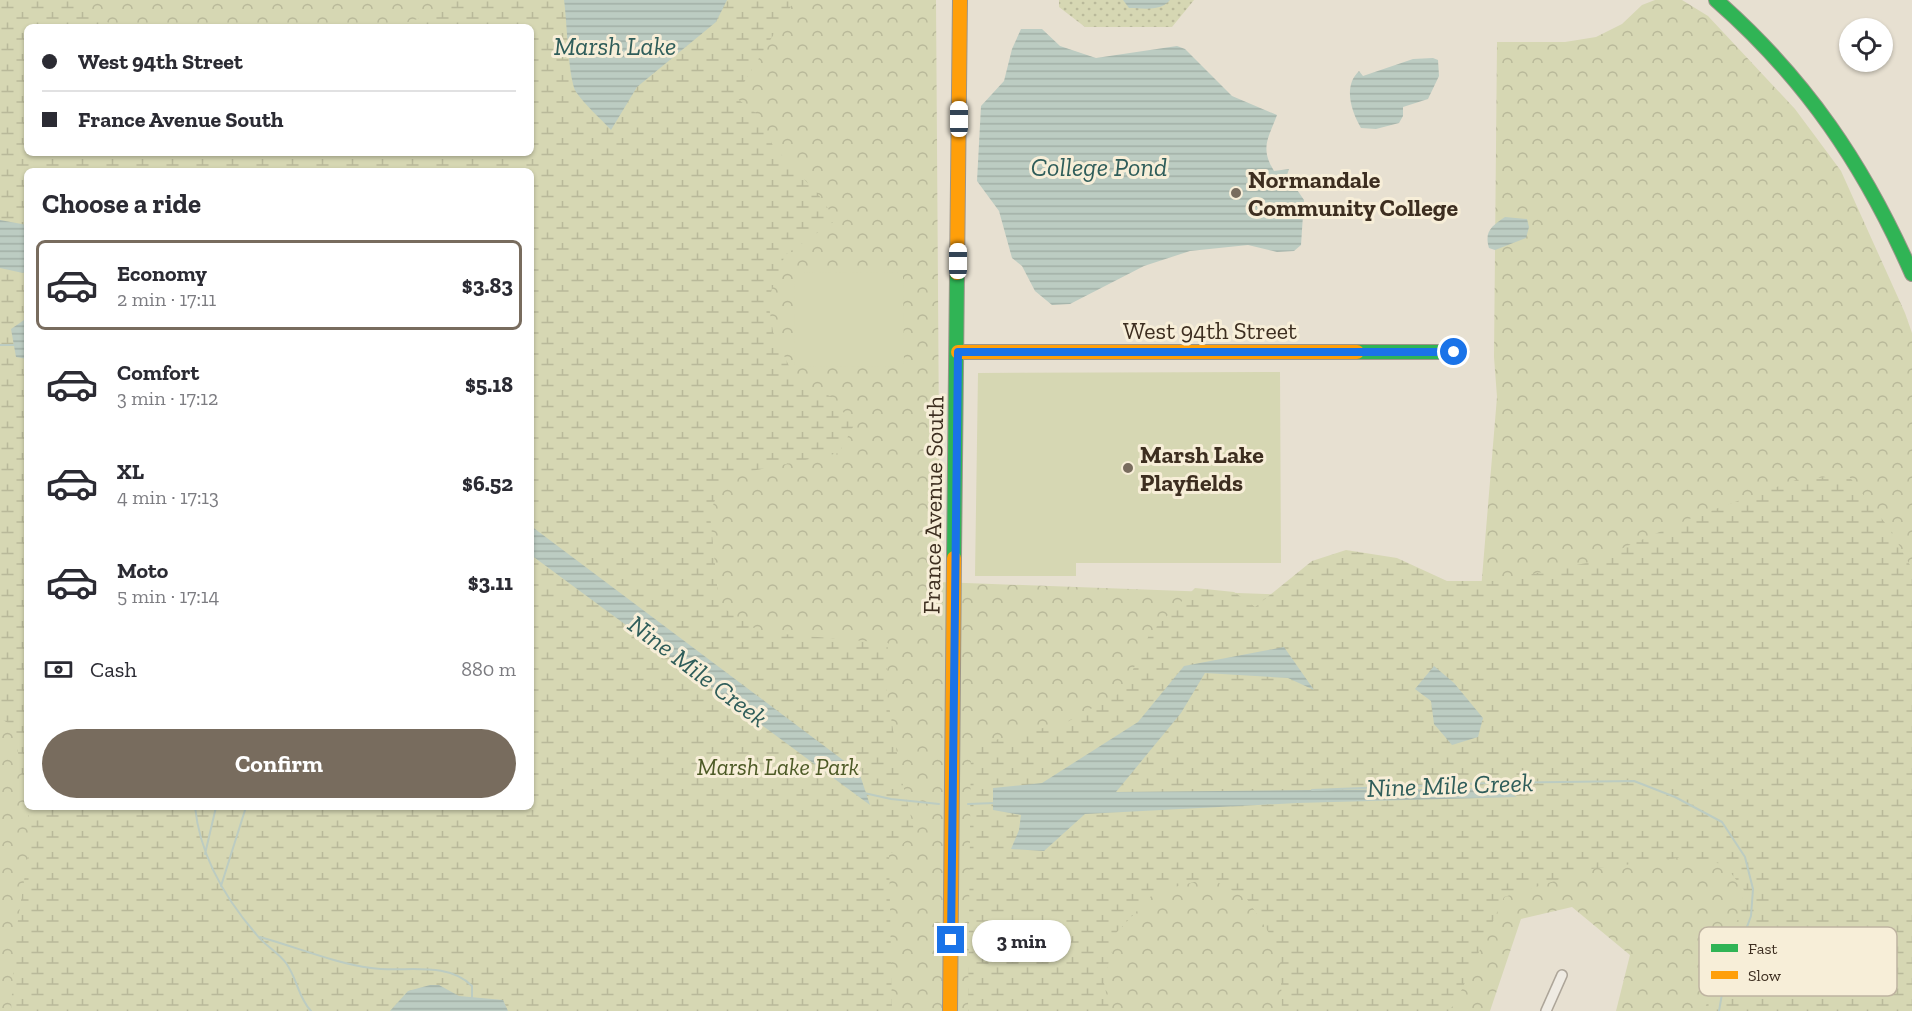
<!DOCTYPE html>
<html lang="en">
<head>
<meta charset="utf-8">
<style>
  body { margin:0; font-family:"Zilla Slab",serif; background:#f7f7f7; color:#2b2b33; height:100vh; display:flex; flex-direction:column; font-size:22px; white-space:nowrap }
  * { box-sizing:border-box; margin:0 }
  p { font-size:20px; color:#7c7c81 }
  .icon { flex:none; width:33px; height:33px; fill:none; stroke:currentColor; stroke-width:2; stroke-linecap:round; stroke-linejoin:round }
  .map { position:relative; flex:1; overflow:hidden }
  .sheet { position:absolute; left:24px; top:168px; width:510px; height:642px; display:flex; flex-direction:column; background:#fff; border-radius:9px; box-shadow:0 2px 4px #0004 }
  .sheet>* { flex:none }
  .top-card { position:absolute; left:24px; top:24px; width:510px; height:132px; border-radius:9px; box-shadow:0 2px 4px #0004; display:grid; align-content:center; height:132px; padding:0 18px; background:#fff }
  .controls { position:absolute; left:1839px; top:18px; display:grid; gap:12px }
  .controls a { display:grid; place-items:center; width:54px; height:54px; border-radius:50%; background:#fff; box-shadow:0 2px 4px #0004; font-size:30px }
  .end { position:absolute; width:27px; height:27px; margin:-14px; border:8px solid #1a73e8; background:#fff; box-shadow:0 0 0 3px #fff }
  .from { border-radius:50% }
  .bubble { position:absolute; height:42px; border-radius:21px; background:#fff; box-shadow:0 2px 4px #0004; font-size:20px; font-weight:700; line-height:42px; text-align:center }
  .car { position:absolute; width:18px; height:36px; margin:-18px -9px; border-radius:8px; box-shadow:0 0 4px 2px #0007; background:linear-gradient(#fff 24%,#345 0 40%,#fff 0 76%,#345 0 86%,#fff 0) }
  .top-card b { display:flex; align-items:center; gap:21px; height:57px; font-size:22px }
  .top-card b+b { border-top:2px solid #e1e1e2 }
  .top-card i { width:15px; height:15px; background:#2b2b33 }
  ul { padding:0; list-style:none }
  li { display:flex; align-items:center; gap:18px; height:90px; margin:0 12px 9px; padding:0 6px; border:3px solid transparent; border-radius:9px }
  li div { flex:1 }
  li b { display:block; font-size:22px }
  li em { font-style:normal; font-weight:700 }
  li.selected { border-color:#786c5e }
  li>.icon { width:54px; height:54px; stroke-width:1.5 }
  h2 { padding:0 18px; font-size:27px; line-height:72px }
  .pay { display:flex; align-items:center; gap:15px; height:66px; padding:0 18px; font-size:22px }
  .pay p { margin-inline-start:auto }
  .button { display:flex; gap:12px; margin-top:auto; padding:12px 18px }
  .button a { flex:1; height:69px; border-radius:36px; background:#786c5e; color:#fff; font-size:24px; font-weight:700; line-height:69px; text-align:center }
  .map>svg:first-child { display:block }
  .forest { fill:url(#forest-crowns); fill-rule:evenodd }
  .wetland { fill:url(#wetland-marsh); fill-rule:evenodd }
  .garden { fill:url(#garden-dots) }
  .pitch { fill:#d6d7b3 }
  .water { fill:url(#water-rules) }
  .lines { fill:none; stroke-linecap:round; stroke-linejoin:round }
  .stream { stroke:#bcccc2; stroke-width:2 }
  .street-casing { stroke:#ada599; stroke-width:12 }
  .fast-casing { stroke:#9c958a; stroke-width:16 }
  .slow-casing { stroke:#9c958a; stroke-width:16 }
  .street { stroke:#efebe3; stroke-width:9 }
  .fast { stroke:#30b455; stroke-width:14 }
  .slow { stroke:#ff9f0a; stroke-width:14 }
  .route { stroke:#1a73e8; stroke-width:8 }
  .poi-dot { fill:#786c5e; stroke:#f7eed8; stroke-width:2 }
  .labels { text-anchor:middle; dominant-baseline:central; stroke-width:6; stroke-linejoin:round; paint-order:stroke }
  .poi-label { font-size:24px; font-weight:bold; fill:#3d2e20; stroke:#f7eed8; text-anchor:start }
  .street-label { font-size:24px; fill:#3d2e20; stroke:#f7eed8 }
  .park-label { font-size:24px; font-style:italic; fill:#4d5a26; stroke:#f7eed8 }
  .water-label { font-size:26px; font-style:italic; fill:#2f5d5a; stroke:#f7eed8 }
  .key { fill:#f7eed8; stroke:#bfb4a1; stroke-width:1.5 }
  .key-label { font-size:16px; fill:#3d2e20 }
</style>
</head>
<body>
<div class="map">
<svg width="1912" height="1011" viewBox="0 0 1912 1011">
  <defs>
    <pattern id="forest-crowns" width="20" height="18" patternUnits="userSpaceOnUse" patternTransform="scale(1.5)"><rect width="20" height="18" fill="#d6d7b3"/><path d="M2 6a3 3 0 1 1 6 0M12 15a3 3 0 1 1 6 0" fill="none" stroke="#b9b99a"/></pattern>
    <pattern id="wetland-marsh" width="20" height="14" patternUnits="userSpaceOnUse" patternTransform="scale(1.5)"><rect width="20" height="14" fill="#d6d7b3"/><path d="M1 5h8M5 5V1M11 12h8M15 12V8" fill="none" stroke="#b9b99a"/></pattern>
    <pattern id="garden-dots" width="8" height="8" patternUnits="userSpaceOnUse" patternTransform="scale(1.5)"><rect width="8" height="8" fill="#d6d7b3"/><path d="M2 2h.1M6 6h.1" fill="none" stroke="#b9b99a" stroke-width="1.8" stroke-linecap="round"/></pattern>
    <pattern id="water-rules" width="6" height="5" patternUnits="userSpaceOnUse" patternTransform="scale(1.5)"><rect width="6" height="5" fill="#bcccc2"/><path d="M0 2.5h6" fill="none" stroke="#a2b0a6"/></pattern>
  </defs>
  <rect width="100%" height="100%" fill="#e7e0d1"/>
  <path class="forest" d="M0,0H936L940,582L1480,602L1497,397L1494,357L1497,42H1565L1596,37L1622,24L1642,5L1655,0H1682L1708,16L1795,109L1841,171L1905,313L1912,333V1011H1616L1630,955L1572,907L1521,919L1490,1011H0ZM27,27H531V153H27ZM27,171H531V807H27Z"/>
  <path class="wetland" d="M0,0H71L115,27H27V153H531V27H392L440,12L449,0H564L570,35L569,60L611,129L637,87L716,22L727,0H795L735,97L761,117L773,146L818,194L836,220L785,255L768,300L773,332L796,381L830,396L854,425L839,453L723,477L710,514L719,605L760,632L888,643L886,688L901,777L915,833L889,855L892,1011H508L503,1000L458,996L438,985L408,991L390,1011H11L15,940L31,835L14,727L0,718ZM27,171H531V807H27Z
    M1848,475L1892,532L1912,569V1011H1704L1737,921L1744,890L1724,864L1680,858L1592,869L1504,897L1457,1000L1449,1011H1282L1280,950L1247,899L1210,878L1155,892L1116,933L1104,983L1110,1011H968L971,746L1067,722L1123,691L1150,633L1195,588L1234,592L1255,607L1312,561L1346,550L1397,558L1447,581H1499L1591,562L1696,516L1796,480Z"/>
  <path class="garden" d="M1059,0H1194L1172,27H1085L1059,7Z"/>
  <path class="pitch" d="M903,272L904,366L795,367L794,273Z
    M1280,372L1281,563H1076V576H975L978,373Z"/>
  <path class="water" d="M564,0H727L716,22L637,87L611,130C600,118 585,105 576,92C568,79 567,19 564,0Z
    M1123,0H1170C1160,12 1143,8 1129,8Z
    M1021,29H1042L1060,46L1096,58L1177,46L1185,49L1232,96L1277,115C1268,139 1260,148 1274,171L1289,169L1287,175L1304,200L1301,245L1294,251L1277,252L1248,245L1190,251L1144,266L1070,304L1052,305L1035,291L1022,266L1012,258L999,211L977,181L981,106L1004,81L1012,49Z
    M1433,58L1438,60L1439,76L1428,99L1403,107V116L1399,123L1376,129L1361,128C1351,111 1343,86 1359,71L1363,76L1413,59Z
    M1505,217L1527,219L1529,227L1526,238L1495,250L1489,248C1484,231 1492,226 1505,217Z
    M0,220L27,225V270L23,273L0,268Z
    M27,318V359L16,357L11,329Z
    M531,526L859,772L870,805L531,555Z
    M1284,647L1314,690L1288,678L1205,673L1181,713L1116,792L1500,788L1517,797L1297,803L1085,814L1044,851L1011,849L1019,830L1021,815L993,810V788L1042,783L1138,722L1184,666Z
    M1434,666L1454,683L1483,718L1478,737L1452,745L1434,724L1431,701L1415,689Z
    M430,985H439L459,996L503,1000L508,1011H390L408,991Z"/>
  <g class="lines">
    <path class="stream" d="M0,345H15
      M1312,790L1490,783L1634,781L1675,797L1722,822L1745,857L1753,889L1751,916L1722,994L1719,1011
      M864,793L891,799L939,804
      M968,804L995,803
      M195,807C200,856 224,897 256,934C264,945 278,952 286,963C297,978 298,997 311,1011
      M205,854L216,807
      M221,886L246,807
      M260,937C296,947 334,963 371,968C403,973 447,960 472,986V997"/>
    <g class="street-casing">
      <path id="street" d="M1546,1011L1562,975"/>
    </g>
    <g class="fast-casing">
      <path id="fast" d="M1716,0C1806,79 1864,165 1912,274
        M1357,352H1462
        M954,558L957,273"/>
    </g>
    <g class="slow-casing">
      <path id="slow" d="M957,273L960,0
        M958,352H1357
        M950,1011L954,558"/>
    </g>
    <use href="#street" class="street"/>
    <use href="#fast" class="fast"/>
    <use href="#slow" class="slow"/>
  </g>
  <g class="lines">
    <path class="route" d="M951,940L958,352H1454"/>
  </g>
  <g class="poi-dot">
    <circle cx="1236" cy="193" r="6"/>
    <circle cx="1128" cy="468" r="6"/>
  </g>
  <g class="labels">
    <g class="poi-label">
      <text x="1248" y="179">Normandale<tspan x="1248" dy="28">Community College</tspan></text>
      <text x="1140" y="454">Marsh Lake<tspan x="1140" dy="28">Playfields</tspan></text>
    </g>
    <g class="street-label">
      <text x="1210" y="330">West 94th Street</text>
      <text transform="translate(933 505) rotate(-89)">France Avenue South</text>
    </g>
    <g class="park-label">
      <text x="778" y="766">Marsh Lake Park</text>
    </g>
    <g class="water-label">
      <text x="615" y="46">Marsh Lake</text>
      <text x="1099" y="167">College Pond</text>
      <text transform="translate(698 671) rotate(37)">Nine Mile Creek</text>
      <text transform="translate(1450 785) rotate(-2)">Nine Mile Creek</text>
    </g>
  </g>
  <rect x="1699" y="927" width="198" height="69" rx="9" class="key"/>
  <rect x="1711" y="944" width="27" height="8" fill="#30b455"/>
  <rect x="1711" y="971" width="27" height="8" fill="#ff9f0a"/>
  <g class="key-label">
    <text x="1748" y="954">Fast</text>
    <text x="1748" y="981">Slow</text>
  </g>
</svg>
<div class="controls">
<a><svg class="icon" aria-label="locate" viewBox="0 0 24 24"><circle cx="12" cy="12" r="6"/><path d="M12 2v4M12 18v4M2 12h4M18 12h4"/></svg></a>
</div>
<i class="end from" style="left:1454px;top:352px"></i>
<i class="end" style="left:951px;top:940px"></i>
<div class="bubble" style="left:972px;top:920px;width:99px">3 min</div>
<i class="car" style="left:959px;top:119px;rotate:0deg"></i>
<i class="car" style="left:958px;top:261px;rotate:0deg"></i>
<div class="top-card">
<b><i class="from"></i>West 94th Street</b>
<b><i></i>France Avenue South</b>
</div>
<section class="sheet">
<h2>Choose a ride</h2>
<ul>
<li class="selected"><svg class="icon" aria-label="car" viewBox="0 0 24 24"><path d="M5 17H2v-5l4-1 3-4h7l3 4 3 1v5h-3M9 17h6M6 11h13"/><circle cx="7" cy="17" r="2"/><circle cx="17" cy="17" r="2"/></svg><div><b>Economy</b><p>2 min · 17:11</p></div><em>$3.83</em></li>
<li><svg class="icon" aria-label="car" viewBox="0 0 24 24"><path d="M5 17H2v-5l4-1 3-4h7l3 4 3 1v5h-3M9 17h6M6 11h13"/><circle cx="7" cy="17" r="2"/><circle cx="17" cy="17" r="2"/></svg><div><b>Comfort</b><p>3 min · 17:12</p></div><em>$5.18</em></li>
<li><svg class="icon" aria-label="car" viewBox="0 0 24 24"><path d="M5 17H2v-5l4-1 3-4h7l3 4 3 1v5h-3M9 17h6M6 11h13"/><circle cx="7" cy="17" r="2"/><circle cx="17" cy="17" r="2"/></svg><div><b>XL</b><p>4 min · 17:13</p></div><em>$6.52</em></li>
<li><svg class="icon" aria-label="car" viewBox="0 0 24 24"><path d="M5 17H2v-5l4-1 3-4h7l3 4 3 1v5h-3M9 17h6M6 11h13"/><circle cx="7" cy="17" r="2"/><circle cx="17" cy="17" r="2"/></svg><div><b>Moto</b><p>5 min · 17:14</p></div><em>$3.11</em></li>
</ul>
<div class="pay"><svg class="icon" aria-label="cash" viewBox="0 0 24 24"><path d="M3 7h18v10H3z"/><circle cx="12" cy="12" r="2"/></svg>Cash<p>880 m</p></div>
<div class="button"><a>Confirm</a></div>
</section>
</div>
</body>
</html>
